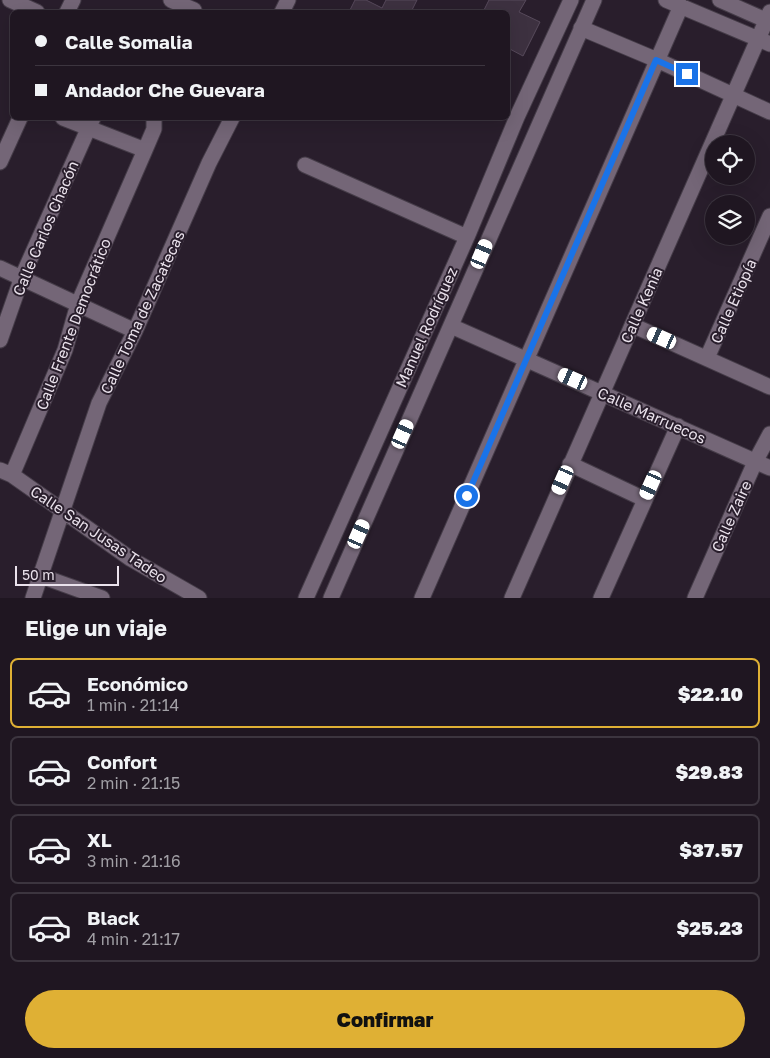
<!DOCTYPE html>
<html lang="es">
<head>
<meta charset="utf-8">
<style>
  body { margin:0; font-family:"Golos Text",sans-serif; background:#2c232e; color:#f1f3f6; height:100vh; display:flex; flex-direction:column; font-size:19px; white-space:nowrap }
  * { box-sizing:border-box; margin:0 }
  p { font-size:16px; color:#a19fa5 }
  .icon { flex:none; width:28px; height:28px; fill:none; stroke:currentColor; stroke-width:2; stroke-linecap:round; stroke-linejoin:round }
  .map { position:relative; height:598px; overflow:hidden }
  .details { display:flex; flex-direction:column; background:#1f1621; flex:1 }
  .details>* { flex:none }
  .hud { position:absolute; left:10px; top:10px; width:500px; height:110px; border-radius:8px; box-shadow:0 5px 20px #0002,0 0 0 1px #3c353f; display:grid; align-content:center; height:110px; padding:0 25px; background:#1f1621 }
  .buttons { position:absolute; left:705px; top:135px; display:grid; gap:10px }
  .buttons a { display:grid; place-items:center; width:50px; height:50px; border-radius:50%; background:#1f1621; box-shadow:0 5px 20px #0002,0 0 0 1px #3c353f; font-size:25px }
  .scale { position:absolute; left:15px; bottom:12px; width:104px; box-sizing:border-box; padding-left:5px; border:2px solid #eae2ec; border-top:0; font-size:14px; line-height:18px; white-space:nowrap; color:#eae2ec; -webkit-text-stroke:4px #291e2c; paint-order:stroke }
  .end { position:absolute; width:22px; height:22px; margin:-11px; border:6px solid #1a73e8; background:#fff; box-shadow:0 0 0 2px #fff }
  .from { border-radius:50% }
  .car { position:absolute; width:15px; height:30px; margin:-15px -8px; border-radius:6px; box-shadow:0 0 4px 1px #0007; background:linear-gradient(#fff 24%,#345 0 40%,#fff 0 76%,#345 0 86%,#fff 0) }
  .hud b { display:flex; align-items:center; gap:18px; height:48px; font-size:19px }
  .hud b+b { border-top:1px solid #3c353f }
  .hud i { width:12px; height:12px; background:#f1f3f6 }
  ul { padding:0; list-style:none }
  li { display:flex; align-items:center; gap:15px; height:70px; margin:0 10px 8px; padding:0 15px; border:2px solid #3c353f; border-radius:8px }
  li div { flex:1 }
  li b { display:block; font-size:19px }
  li em { font-style:normal; font-weight:800 }
  li.selected { border-color:#dfb034 }
  li>.icon { width:45px; height:45px; stroke-width:1.5 }
  h2 { padding:0 25px; font-size:22px; line-height:60px }
  .primary-button { display:flex; gap:10px; margin-top:auto; padding:10px 25px }
  .primary-button a { flex:1; height:58px; border-radius:30px; background:#dfb034; color:#111; font-size:20px; font-weight:800; line-height:58px; text-align:center }
  .map>svg:first-child { display:block }
  .building { fill:#3d3140; stroke:#574a5b }
  .lines { fill:none; stroke-linecap:round; stroke-linejoin:round }
  .minor-casing { stroke:#453c48; stroke-width:17 }
  .minor { stroke:#746677; stroke-width:15 }
  .route { stroke:#1a73e8; stroke-width:6 }
  .labels { text-anchor:middle; dominant-baseline:central; stroke-width:4; stroke-linejoin:round; paint-order:stroke }
  .street-label { font-size:15px; fill:#eae2ec; stroke:#291e2c }
</style>
</head>
<body>
<div class="map">
<svg width="770" height="598" viewBox="0 0 770 598">
  <rect width="100%" height="100%" fill="#291e2c"/>
  <path class="building" d="M355,0H366L382,8L386,0H417L411,12H349Z
    M489,0H526L519,12L540,22L523,56L508,48V12H483Z"/>
  <g class="lines">
    <g class="minor-casing">
      <path id="minor" d="M10,0L37,12
        M171,0L194,10
        M666,0L770,44
        M720,0L770,22
        M67,12L73,0
        M282,12L288,0
        M581,28L657,60L770,112
        M63,118L145,150
        M0,162L20,118
        M305,165L467,237
        M0,268L135,331
        M632,325L770,387
        M451,326L770,468
        M0,340L22,277L93,118
        M707,358L770,216
        M570,464L644,499
        M0,470L12,475L131,559L199,598
        M12,475L65,350L78,304L145,150L154,129V118
        M41,576L102,598
        M33,598L99,403L135,331L209,163L232,118
        M306,598L467,237L517,117L571,0
        M331,598L594,0
        M422,598L681,6
        M512,598L770,12
        M601,598L678,426
        M695,598L755,462L770,434"/>
    </g>
    <use href="#minor" class="minor"/>
  </g>
  <g class="lines">
    <path class="route" d="M467,496L656,60L687,74"/>
  </g>
  <g class="labels">
    <g class="street-label">
      <text transform="translate(45 228) rotate(-67)">Calle Carlos Chacón</text>
      <text transform="translate(733 301) rotate(-66)">Calle Etiopía</text>
      <text transform="translate(641 305) rotate(-66)">Calle Kenia</text>
      <text transform="translate(142 312) rotate(-65)">Calle Toma de Zacatecas</text>
      <text transform="translate(73 324) rotate(-69)">Calle Frente Democrático</text>
      <text transform="translate(426 327) rotate(-66)">Manuel Rodríguez</text>
      <text transform="translate(652 415) rotate(24)">Calle Marruecos</text>
      <text transform="translate(731 516) rotate(-66)">Calle Zaire</text>
      <text transform="translate(99 534) rotate(34)">Calle San Jusas Tadeo</text>
    </g>
  </g>
</svg>
<div class="buttons">
<a><svg class="icon" aria-label="locate" viewBox="0 0 24 24"><circle cx="12" cy="12" r="6"/><path d="M12 2v4M12 18v4M2 12h4M18 12h4"/></svg></a>
<a><svg class="icon" aria-label="layers" viewBox="0 0 24 24"><path d="M12 4l9 5-9 5-9-5zM3 14l9 5 9-5"/></svg></a>
</div>
<div class="scale">50 m</div>
<i class="end from" style="left:467px;top:496px"></i>
<i class="end" style="left:687px;top:74px"></i>
<i class="car" style="left:482px;top:254px;rotate:23deg"></i>
<i class="car" style="left:662px;top:338px;rotate:294deg"></i>
<i class="car" style="left:573px;top:379px;rotate:294deg"></i>
<i class="car" style="left:403px;top:434px;rotate:24deg"></i>
<i class="car" style="left:563px;top:480px;rotate:204deg"></i>
<i class="car" style="left:651px;top:485px;rotate:204deg"></i>
<i class="car" style="left:359px;top:534px;rotate:24deg"></i>
<div class="hud">
<b><i class="from"></i>Calle Somalia</b>
<b><i></i>Andador Che Guevara</b>
</div>
</div>
<section class="details">
<h2>Elige un viaje</h2>
<ul>
<li class="selected"><svg class="icon" aria-label="car" viewBox="0 0 24 24"><path d="M5 17H2v-5l4-1 3-4h7l3 4 3 1v5h-3M9 17h6M6 11h13"/><circle cx="7" cy="17" r="2"/><circle cx="17" cy="17" r="2"/></svg><div><b>Económico</b><p>1 min · 21:14</p></div><em>$22.10</em></li>
<li><svg class="icon" aria-label="car" viewBox="0 0 24 24"><path d="M5 17H2v-5l4-1 3-4h7l3 4 3 1v5h-3M9 17h6M6 11h13"/><circle cx="7" cy="17" r="2"/><circle cx="17" cy="17" r="2"/></svg><div><b>Confort</b><p>2 min · 21:15</p></div><em>$29.83</em></li>
<li><svg class="icon" aria-label="car" viewBox="0 0 24 24"><path d="M5 17H2v-5l4-1 3-4h7l3 4 3 1v5h-3M9 17h6M6 11h13"/><circle cx="7" cy="17" r="2"/><circle cx="17" cy="17" r="2"/></svg><div><b>XL</b><p>3 min · 21:16</p></div><em>$37.57</em></li>
<li><svg class="icon" aria-label="car" viewBox="0 0 24 24"><path d="M5 17H2v-5l4-1 3-4h7l3 4 3 1v5h-3M9 17h6M6 11h13"/><circle cx="7" cy="17" r="2"/><circle cx="17" cy="17" r="2"/></svg><div><b>Black</b><p>4 min · 21:17</p></div><em>$25.23</em></li>
</ul>
<div class="primary-button"><a>Confirmar</a></div>
</section>
</body>
</html>
